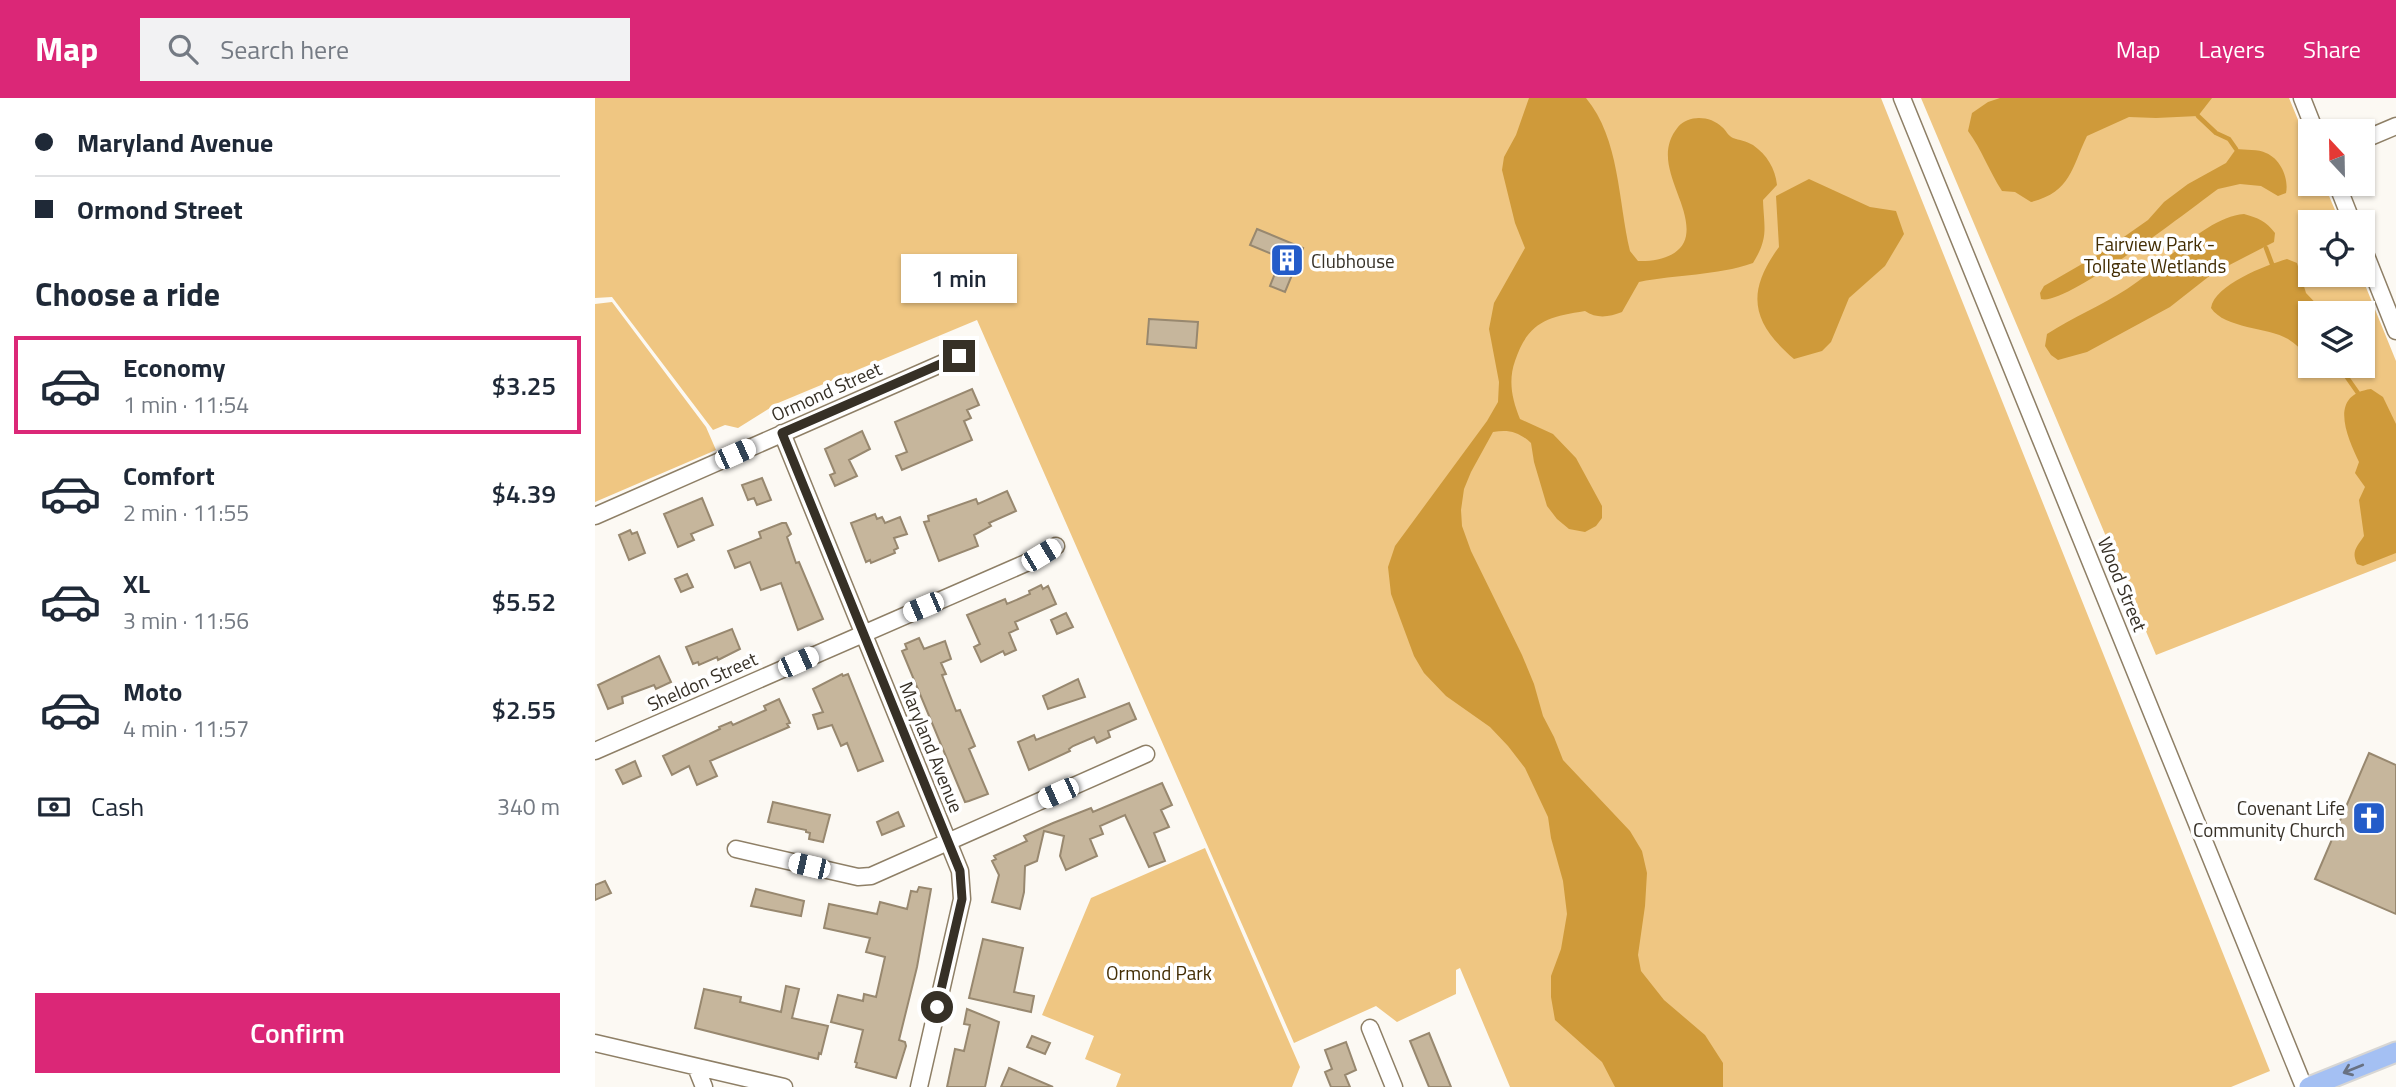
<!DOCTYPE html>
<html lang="en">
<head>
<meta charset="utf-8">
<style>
  body { margin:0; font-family:"Titillium Web",sans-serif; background:#f2f2f3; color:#1f2937; height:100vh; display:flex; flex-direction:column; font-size:26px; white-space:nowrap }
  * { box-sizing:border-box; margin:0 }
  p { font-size:23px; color:#747a83 }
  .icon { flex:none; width:38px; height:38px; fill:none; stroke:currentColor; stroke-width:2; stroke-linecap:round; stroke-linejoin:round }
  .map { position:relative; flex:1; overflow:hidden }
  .drawer { display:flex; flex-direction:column; background:#fff; width:595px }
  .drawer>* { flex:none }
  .hud { display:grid; align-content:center; height:154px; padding:0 35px; background:#fff }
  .needle { width:46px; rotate:338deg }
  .fabs { position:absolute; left:1703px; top:21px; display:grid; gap:14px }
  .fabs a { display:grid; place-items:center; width:77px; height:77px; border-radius:0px; background:#fff; box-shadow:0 2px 5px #0004; font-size:35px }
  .end { position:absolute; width:32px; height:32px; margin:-16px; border:9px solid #363026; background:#fff; box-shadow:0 0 0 4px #fff }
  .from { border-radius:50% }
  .bubble { position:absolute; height:49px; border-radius:0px; background:#fff; box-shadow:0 2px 5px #0004; font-size:23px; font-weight:600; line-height:49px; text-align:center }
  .car { position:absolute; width:21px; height:42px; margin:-21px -10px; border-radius:9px; box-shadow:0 0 5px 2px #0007; background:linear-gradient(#fff 24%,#345 0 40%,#fff 0 76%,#345 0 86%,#fff 0) }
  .hud b { display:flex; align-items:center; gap:24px; height:66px; font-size:26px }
  .hud b+b { border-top:2px solid #e0e1e3 }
  .hud i { width:18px; height:18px; background:#1f2937 }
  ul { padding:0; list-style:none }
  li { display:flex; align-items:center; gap:21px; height:98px; margin:0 14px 10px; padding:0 21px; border:4px solid transparent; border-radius:0px }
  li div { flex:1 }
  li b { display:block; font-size:26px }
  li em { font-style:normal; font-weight:600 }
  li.selected { border-color:#db2777 }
  li>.icon { width:63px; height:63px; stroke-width:1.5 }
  h2 { padding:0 35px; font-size:32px; line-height:84px }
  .pay { display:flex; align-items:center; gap:18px; height:77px; padding:0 35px; font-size:26px }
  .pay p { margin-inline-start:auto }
  .button { display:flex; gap:14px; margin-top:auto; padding:14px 35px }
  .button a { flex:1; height:80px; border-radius:0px; background:#db2777; color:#fff; font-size:28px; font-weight:600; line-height:80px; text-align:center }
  header { display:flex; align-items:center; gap:42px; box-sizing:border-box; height:98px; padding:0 35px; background:#db2777; color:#fff }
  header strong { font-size:33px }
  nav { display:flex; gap:38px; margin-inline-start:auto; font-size:24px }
  .search { width:490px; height:63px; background:#f2f2f3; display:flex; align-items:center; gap:18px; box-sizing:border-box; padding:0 24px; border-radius:0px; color:#747a83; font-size:26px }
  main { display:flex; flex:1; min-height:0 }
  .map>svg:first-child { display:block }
  .green { fill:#efc682; fill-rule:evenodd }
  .water { fill:#cf9a3a }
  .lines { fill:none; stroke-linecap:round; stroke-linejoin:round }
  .stream { stroke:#cf9a3a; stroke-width:4.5 }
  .building { fill:#c6b69c; stroke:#98886f; stroke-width:2 }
  .minor-casing { stroke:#8e7f66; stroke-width:19 }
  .major-casing { stroke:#d7d6d4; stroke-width:23 }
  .minor { stroke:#fff; stroke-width:16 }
  .major { stroke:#a4c0f3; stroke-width:19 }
  .oneway { stroke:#687182 }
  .route { stroke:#363026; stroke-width:9 }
  .labels { text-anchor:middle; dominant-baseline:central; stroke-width:7; stroke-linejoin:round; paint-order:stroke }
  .park-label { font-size:19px; fill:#432d03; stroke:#fff }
  .poi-label { font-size:19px; fill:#363026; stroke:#fff; text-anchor:start }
  .street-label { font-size:19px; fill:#363026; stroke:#fff }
</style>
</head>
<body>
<header>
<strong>Map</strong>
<div class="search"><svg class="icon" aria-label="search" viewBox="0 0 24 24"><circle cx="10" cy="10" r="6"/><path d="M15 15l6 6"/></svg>Search here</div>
<nav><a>Map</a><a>Layers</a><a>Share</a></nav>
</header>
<main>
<section class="drawer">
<div class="hud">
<b><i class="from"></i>Maryland Avenue</b>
<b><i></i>Ormond Street</b>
</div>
<h2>Choose a ride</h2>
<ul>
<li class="selected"><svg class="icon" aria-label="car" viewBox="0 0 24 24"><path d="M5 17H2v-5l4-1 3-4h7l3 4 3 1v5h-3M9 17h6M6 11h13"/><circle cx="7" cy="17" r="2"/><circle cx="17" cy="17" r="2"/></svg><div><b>Economy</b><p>1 min · 11:54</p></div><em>$3.25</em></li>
<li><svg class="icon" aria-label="car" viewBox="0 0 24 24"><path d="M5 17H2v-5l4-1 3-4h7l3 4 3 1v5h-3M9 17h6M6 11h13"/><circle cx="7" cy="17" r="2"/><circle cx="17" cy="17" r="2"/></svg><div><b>Comfort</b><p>2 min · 11:55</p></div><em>$4.39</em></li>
<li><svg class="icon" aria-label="car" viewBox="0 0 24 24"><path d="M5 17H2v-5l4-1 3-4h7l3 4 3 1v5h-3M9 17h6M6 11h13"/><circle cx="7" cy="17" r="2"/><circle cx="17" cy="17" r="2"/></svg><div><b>XL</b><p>3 min · 11:56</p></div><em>$5.52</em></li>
<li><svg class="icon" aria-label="car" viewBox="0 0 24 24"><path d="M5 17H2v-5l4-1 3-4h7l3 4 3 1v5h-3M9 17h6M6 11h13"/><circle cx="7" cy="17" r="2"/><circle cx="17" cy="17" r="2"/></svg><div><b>Moto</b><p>4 min · 11:57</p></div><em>$2.55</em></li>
</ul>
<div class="pay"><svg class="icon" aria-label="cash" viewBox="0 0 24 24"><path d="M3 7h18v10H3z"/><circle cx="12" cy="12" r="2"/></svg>Cash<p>340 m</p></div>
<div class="button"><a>Confirm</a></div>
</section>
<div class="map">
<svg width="1801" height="989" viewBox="0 0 1801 989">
  <rect width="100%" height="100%" fill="#fcf9f3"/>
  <path class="green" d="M0,0H1286L1675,973L1636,989H915L865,870L861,872V896L802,924L781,908L699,945L382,222L183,305L143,330L130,327L118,332L17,199L0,200Z
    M1326,0H1694L1715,51V86H1729L1745,124H1715V177H1766L1801,263V463L1561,557ZM1715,215H1768V268H1715Z
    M17,204L111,329L121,352L0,404V206Z
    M610,750L705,969L697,989H521L526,976L490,961L499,938L447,917L496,800Z"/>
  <path class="water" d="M934,0H991C1025,41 1023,103 1035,153L1043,163C1060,164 1087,159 1091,138C1097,104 1054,64 1083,29C1094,16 1116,18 1127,29C1131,32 1133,38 1138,40C1144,42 1151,43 1158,47C1172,57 1180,70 1182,87L1168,102C1169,130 1174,139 1158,165C1121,178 1082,176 1044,184L1027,214C1014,219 1002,221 990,213C952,219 933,224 920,263C913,283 917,301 925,321L958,336L981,360L1007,408V420L1001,428L990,434L974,431L962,421L952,408L939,364L936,345C924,334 914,331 898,334L876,374L869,391L866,412L867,428L876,453L927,557L939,586L948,618L959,639L968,662L1035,733L1047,753L1052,775L1050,808L1043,857L1046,873L1069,902L1110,937L1128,965V989H1020L1007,964L960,922L956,899V878L966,851L972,816L968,783L956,740L953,719L930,670L913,648L895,629L851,598L829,575L819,558L796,496L793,469L800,448L892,323L903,304L904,284L894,231L899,205L930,150L920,125L907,72L909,59L921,37Z
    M1405,0H1617L1603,18L1561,20L1534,19L1492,38C1476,71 1476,94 1436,104L1420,94L1407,93C1394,73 1387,52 1373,33L1377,15L1393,4Z
    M1641,51C1650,52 1664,51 1671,55C1686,61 1694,81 1691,95L1683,98L1666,88L1645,86L1623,91C1597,110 1470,209 1446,201L1445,195L1449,188L1506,155L1553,122L1569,104L1593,86L1631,65Z
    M1214,81L1275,109L1301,113L1309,136L1290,168L1254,200L1236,244L1227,253L1199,261C1157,225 1150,195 1184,149L1181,98Z
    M1649,116C1663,120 1671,123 1680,135L1679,144L1617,176L1575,209L1492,254L1463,262L1456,257L1450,248L1452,236C1478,219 1506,208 1532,191C1565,170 1611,119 1649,116Z
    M1692,161L1702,165L1711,195L1730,215H1715V258C1707,253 1701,246 1693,241C1673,229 1630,231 1616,210C1619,187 1671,167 1692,161Z
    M1776,291L1788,299L1801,326V455L1768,468L1762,466C1756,453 1762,449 1769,438L1764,402L1770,389L1760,375L1764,364C1753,340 1732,297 1776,291Z"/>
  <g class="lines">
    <path class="stream" d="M1603,18L1621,35L1634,41L1641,51
      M1671,150L1677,166
      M1744,268L1763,295"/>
  </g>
  <path class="building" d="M662,131L708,150L690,194L675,188L683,168L677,156L655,147Z
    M554,221L603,224L601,250L552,246Z
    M377,291L384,307L372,312L376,320L369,323L377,342L307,372L301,358L312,354L300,324Z
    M267,333L275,351L254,362L262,378L240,388L235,377L240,375L230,351Z
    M167,380L176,402L162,407L159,400L153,402L147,387Z
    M412,393L421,413L394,425L396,428L379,437L383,448L344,463L329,424L334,423L333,418L381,401L383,406Z
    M107,400L118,427L96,436L99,442L83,449L69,416Z
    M280,416L282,421L287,419L290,425L305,419L312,436L299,440L303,450L299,452L300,455L276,465L275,462L271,464L256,425Z
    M187,425H191L196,436L192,439L201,465L204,464L228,521L203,532L186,485L166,492L155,464L140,470L133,453L166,440L164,434Z
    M35,432L37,436L42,434L50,455L34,462L24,437Z
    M92,476L98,489L86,494L80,481Z
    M446,487L448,491L453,488L461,506L420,524L423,531L414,535L421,552L410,557L408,553L386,564L379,549L385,546L372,517L410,501L412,506L435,496L434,493Z
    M471,515L478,529L462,536L456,522Z
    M137,531L145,551L123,562L122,559L104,567L103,564L98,566L91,549Z
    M324,540L329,551L350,543L356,561L346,565L351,576L347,577L361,613L365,612L380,648L374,651L393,696L374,703L370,704L307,553L312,551L310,546Z
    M64,558L76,584L61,591L59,587L27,599L28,605L13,611L3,587Z
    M247,576L248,578L253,576L288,663L263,673L252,645L246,648L237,627L223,631L218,617L228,614L218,591Z
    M483,581L490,599L453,611L448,598Z
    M184,601L195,625L192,626L194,629L115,663L122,678L102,687L94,668L77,677L68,658L125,631L124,629L136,624L138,627L171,612L169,608Z
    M534,605L541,621L513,633L515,639L502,645L499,639L478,648L474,651L475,653L434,672L423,644L439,637L441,642Z
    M1774,655L1801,667V816L1720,781Z
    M40,663L46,678L28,686L21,672Z
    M567,685L577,707L566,712L574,729L559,735L570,763L554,769L530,717L505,728L508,736L495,741L502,758L471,772L465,758L469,738L449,733L442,763L430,768L429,794L425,811L397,804L404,777L397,763L401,761L399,758L432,743L429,738L458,725L496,710L498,714Z
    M178,704L235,717L228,744L214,741L215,735L211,734V732L173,724Z
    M303,714L309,728L287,737L282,724Z
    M10,783L16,795L0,802V787Z
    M324,789L336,791L322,869L304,942L310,944L311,948L301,980L261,969L262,965L260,964L268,932L236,924L243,897L268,903L269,896L281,899L290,859L271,854L275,840L229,830L234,806L282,816L285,804L312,811L316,793L322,794Z
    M161,791L209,803L206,818L156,808Z
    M388,841L428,850L419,894L439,898L436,914L374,900Z
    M191,888L204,891L197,920L233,928L226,956L224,955L223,961L100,930L109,891L146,899L145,904L186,914Z
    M372,911L404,924L390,989H352L360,951L369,953L375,927L369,926Z
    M834,935L856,989H834L815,943Z
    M437,938L455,945L450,956L432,949Z
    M751,944L761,972L750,977L755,989H736L730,974L737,971L730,952Z
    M414,970L458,989H406Z"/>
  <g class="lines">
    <g class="minor-casing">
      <path id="minor" d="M1307,0L1709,989
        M1707,0L1720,33
        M1768,42L1801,28
        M1742,86L1757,124
        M1768,150L1801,233
        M187,335L365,773L367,801L324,989
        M0,418L364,258
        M0,653L440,461L461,448
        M141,751L263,779L276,778L551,656
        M775,930L799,989
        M0,945L189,989
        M101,969L109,989"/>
    </g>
    <g class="major-casing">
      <path id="major" d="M1714,989L1801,954"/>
    </g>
    <use href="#minor" class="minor"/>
    <use href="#major" class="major"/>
  </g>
  <defs><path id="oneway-shaft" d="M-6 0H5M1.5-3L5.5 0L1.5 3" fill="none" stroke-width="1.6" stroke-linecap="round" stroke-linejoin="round" transform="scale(1.75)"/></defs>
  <use class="oneway" href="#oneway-shaft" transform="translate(1758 971) rotate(158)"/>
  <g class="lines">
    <path class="route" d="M342,909L367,801L365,773L187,335L364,258"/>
  </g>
  <defs>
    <g id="building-square" transform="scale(1.75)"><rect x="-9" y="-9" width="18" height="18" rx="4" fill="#245cc9" stroke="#fff"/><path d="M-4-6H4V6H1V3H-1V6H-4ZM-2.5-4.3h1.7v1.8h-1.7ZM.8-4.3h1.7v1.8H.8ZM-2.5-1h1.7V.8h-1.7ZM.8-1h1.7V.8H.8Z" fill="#fff"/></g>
    <g id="church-square" transform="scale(1.75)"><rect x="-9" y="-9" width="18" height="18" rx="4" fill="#245cc9" stroke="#fff"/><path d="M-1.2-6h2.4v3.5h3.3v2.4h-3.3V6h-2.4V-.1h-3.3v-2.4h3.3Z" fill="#fff"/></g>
  </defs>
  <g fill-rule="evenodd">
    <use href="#building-square" x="692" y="162"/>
    <use href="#church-square" x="1774" y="720"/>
  </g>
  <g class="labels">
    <g class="park-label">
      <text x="1560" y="145">Fairview Park -<tspan x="1560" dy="22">Tollgate Wetlands</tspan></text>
      <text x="564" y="874">Ormond Park</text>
    </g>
    <g class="poi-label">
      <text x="716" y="162">Clubhouse</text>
      <text x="1750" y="709" text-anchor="end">Covenant Life<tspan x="1750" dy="22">Community Church</tspan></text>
    </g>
    <g class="street-label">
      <text transform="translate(231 293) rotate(-24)">Ormond Street</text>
      <text transform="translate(1528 486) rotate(68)">Wood Street</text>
      <text transform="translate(107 583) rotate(-24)">Sheldon Street</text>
      <text transform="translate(337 649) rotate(68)">Maryland Avenue</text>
    </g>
  </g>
</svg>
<div class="fabs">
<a><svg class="needle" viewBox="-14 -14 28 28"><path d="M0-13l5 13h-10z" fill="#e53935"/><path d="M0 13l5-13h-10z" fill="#747a83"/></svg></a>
<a><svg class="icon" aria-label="locate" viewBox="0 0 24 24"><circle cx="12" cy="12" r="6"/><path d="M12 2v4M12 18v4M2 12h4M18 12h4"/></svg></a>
<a><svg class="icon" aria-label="layers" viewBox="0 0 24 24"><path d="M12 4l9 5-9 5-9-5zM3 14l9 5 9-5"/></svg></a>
</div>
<i class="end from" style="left:342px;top:909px"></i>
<i class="end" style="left:364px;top:258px"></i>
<div class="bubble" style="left:306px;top:156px;width:116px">1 min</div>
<i class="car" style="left:140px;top:356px;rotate:66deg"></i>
<i class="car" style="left:446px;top:457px;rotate:59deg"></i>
<i class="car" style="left:328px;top:509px;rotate:247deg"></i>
<i class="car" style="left:203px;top:564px;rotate:66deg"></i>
<i class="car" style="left:463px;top:695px;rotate:246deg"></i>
<i class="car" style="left:214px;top:768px;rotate:283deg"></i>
</div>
</main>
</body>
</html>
